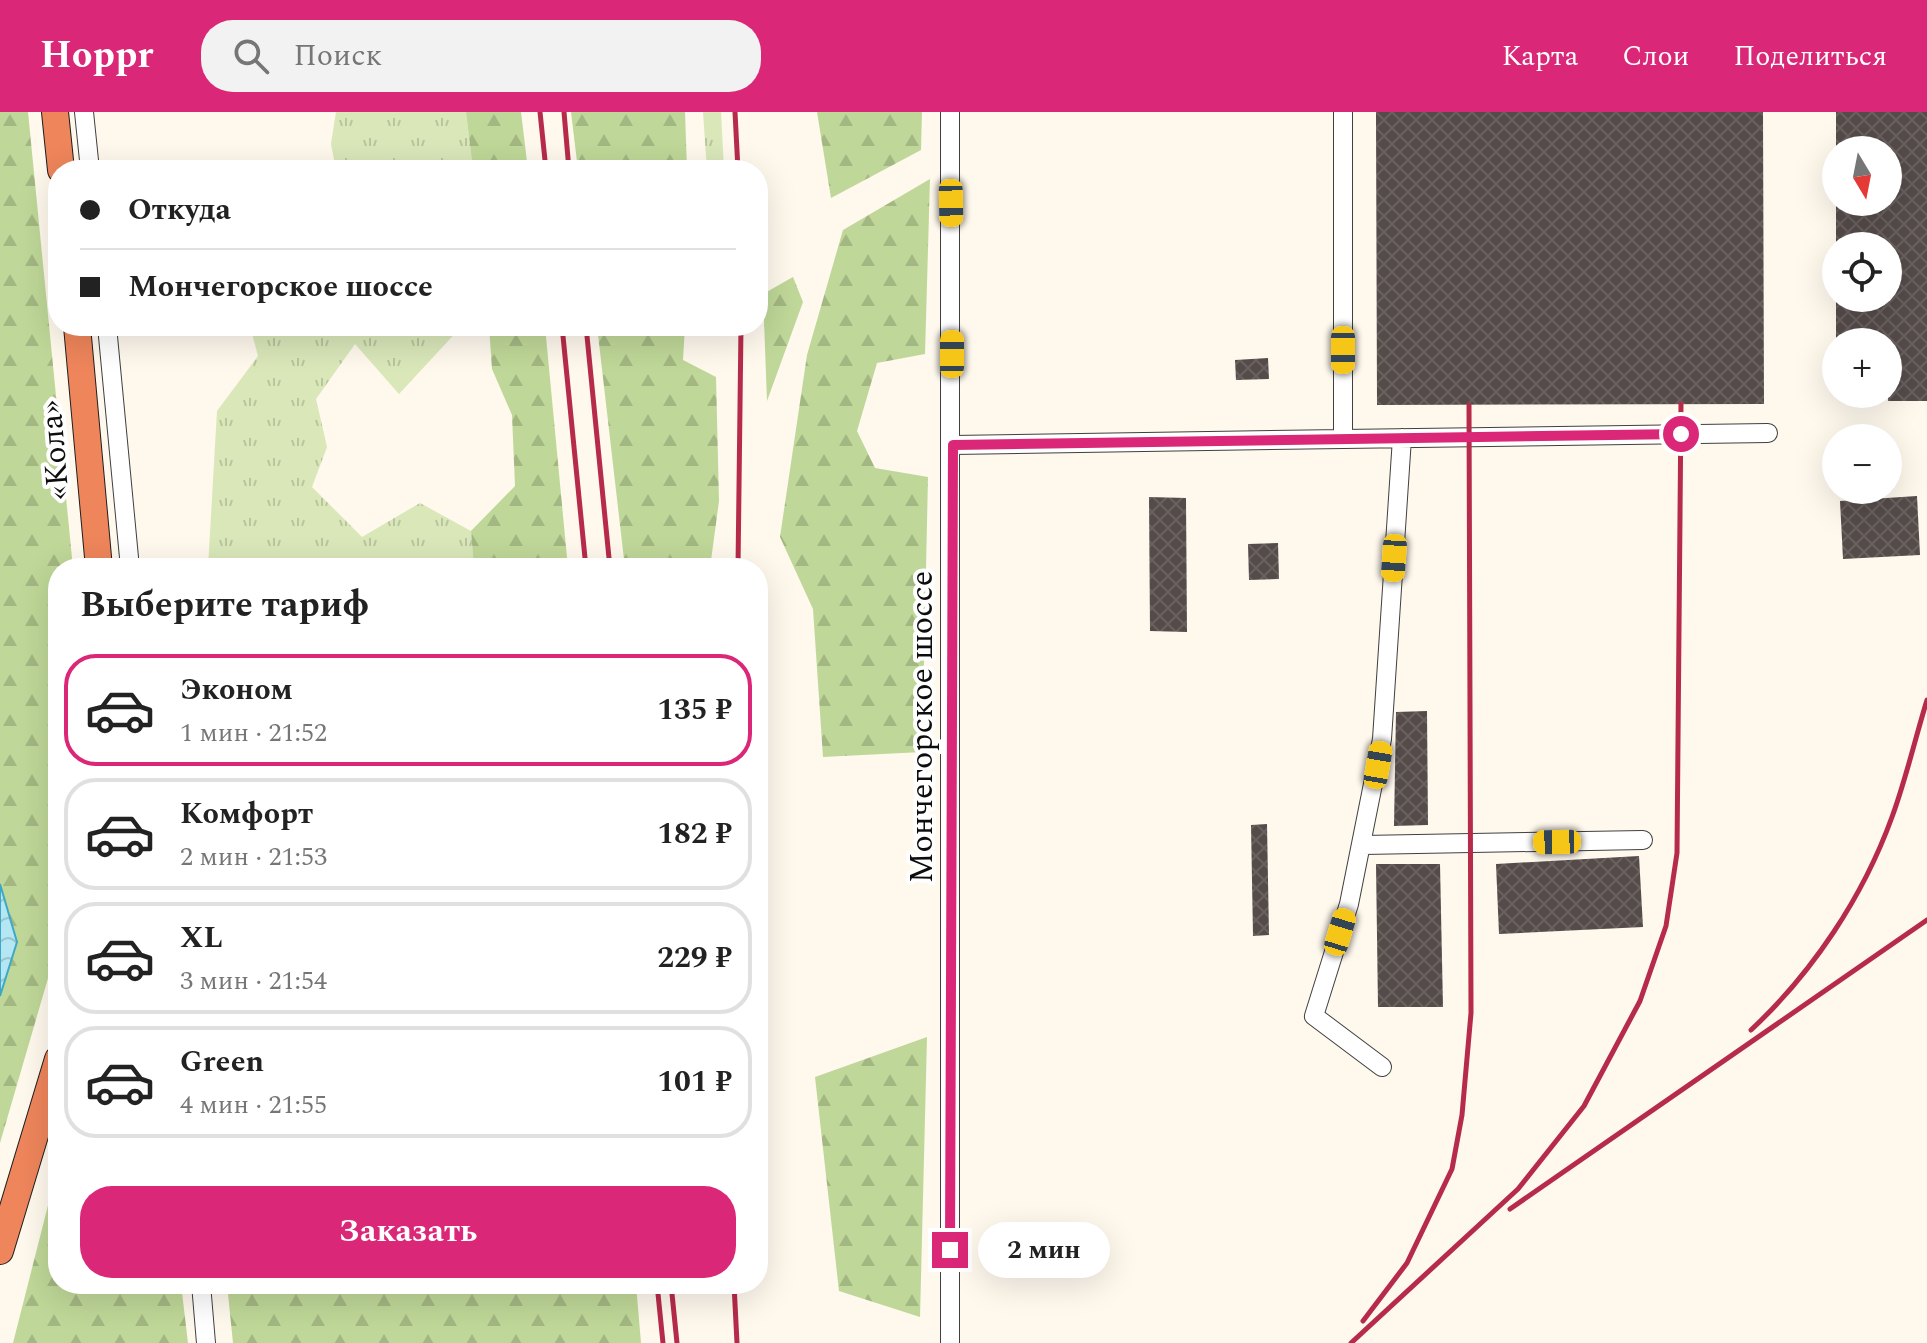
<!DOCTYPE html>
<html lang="ru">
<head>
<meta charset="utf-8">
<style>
  body { margin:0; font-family:Spectral,serif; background:#f2f2f2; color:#222; height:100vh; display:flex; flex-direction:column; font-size:30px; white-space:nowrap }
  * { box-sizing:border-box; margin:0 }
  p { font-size:26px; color:#767676 }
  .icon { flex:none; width:44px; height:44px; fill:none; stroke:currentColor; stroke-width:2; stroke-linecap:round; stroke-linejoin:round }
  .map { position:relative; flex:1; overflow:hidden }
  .side { position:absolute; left:48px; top:446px; width:720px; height:736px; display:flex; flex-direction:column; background:#fff; border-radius:32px; box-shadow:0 8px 32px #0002 }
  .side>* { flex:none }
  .hud { position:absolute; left:48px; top:48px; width:720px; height:176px; border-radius:32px; box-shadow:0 8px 32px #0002; display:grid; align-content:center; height:176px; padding:0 32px; background:#fff }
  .needle { width:52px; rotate:170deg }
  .controls { position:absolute; left:1822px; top:24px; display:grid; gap:16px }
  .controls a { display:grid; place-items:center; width:80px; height:80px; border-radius:50%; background:#fff; box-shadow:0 8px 32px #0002; font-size:40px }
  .end { position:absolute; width:36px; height:36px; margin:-18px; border:10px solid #db2777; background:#fff; box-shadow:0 0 0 4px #fff }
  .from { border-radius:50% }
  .bubble { position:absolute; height:56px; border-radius:28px; background:#fff; box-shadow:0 8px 32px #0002; font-size:26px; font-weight:700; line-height:56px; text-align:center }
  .car { position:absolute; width:24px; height:48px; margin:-24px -12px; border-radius:10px; box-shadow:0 0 6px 2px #0007; background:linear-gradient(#f5c518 24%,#345 0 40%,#f5c518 0 76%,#345 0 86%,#f5c518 0) }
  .hud b { display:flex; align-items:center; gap:28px; height:76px; font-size:30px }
  .hud b+b { border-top:2px solid #e0e0e0 }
  .hud i { width:20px; height:20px; background:#222 }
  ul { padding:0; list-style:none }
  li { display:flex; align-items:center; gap:24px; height:112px; margin:0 16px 12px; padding:0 16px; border:4px solid #e0e0e0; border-radius:32px }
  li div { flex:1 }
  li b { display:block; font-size:30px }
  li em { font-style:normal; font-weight:700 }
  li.selected { border-color:#db2777 }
  li>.icon { width:72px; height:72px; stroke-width:1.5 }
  h2 { padding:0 32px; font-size:36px; line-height:96px }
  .cta { display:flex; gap:16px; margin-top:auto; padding:16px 32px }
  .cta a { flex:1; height:92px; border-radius:32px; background:#db2777; color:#fff; font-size:32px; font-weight:700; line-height:92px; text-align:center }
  header { display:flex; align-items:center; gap:48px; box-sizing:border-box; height:112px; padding:0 40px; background:#db2777; color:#fff }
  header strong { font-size:38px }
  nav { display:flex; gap:44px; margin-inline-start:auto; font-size:28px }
  .search { width:560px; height:72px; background:#f2f2f2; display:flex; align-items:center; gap:20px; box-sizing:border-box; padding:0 28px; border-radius:32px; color:#767676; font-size:30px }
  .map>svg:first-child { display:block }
  .grass { fill:url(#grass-tufts) }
  .forest { fill:url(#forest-firs) }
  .water { fill:url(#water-waves); stroke:#3ea8c7; stroke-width:2 }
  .building { fill:url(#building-cross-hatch) }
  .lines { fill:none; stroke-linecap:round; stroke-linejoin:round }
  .minor-casing { stroke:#404040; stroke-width:20 }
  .highway-casing { stroke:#1e1e1e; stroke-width:28 }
  .minor { stroke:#fff; stroke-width:18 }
  .highway { stroke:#ee855b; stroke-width:26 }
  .rail { stroke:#b72b4a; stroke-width:5 }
  .route { stroke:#db2777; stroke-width:10 }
  .labels { text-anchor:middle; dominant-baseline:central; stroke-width:8; stroke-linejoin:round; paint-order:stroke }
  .street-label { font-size:32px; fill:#0d0d0d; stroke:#fff }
</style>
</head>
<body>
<header>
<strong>Hoppr</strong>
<div class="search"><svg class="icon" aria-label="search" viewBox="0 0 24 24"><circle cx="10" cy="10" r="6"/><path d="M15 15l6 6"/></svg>Поиск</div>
<nav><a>Карта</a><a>Слои</a><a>Поделиться</a></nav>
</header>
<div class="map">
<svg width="1927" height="1231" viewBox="0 0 1927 1231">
  <defs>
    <pattern id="grass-tufts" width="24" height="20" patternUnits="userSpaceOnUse" patternTransform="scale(2)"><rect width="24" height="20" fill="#d9e7b9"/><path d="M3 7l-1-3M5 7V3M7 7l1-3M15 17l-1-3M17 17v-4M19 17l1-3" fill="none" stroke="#b9c59e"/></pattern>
    <pattern id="forest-firs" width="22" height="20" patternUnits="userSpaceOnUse" patternTransform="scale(2)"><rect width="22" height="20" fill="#bfd798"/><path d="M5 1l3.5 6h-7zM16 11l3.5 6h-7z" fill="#a3b782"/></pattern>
    <pattern id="water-waves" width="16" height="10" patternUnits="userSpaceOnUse" patternTransform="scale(2)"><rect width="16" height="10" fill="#b4e7f3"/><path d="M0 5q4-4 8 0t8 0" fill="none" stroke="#9ac5cf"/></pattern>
    <pattern id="building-cross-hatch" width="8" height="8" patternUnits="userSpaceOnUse" patternTransform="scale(2)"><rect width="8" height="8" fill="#554c4a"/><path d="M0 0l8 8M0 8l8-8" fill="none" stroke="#686160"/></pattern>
  </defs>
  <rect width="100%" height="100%" fill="#fef8ed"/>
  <path class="grass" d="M336,0H466L473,58H336L331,32Z
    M703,0H721L724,58H707Z
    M250,214H462L399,282L355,232L316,287L327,335L312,375L362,425L420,391L471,419L474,456H208L217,299L258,244Z"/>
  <path class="forest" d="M0,0H28L73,456H58V832L0,1031V884L17,830L0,772Z
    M466,0H521L528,58H473Z
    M571,0H685L687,58H578Z
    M817,0H922L921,38L831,86Z
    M930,67L925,242L877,251L857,319L875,356L928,365L922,640L823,645L813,497L780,425L807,243L843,118Z
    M793,165L803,190L767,289L763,182Z
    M489,214H545L568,456H474L471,419L515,374L512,303L492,257Z
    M597,214H685L683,248L716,265L719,389L710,456H625Z
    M927,925L920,1205L839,1179L815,965Z
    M58,1054V1172H181L188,1231H13Z
    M227,1172H636L641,1231H233Z"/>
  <path class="water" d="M0,772L17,830L0,884Z"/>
  <path class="building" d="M1376,0H1763L1764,292L1377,293Z
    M1836,0H1927V289H1888V230H1836V186H1888V134H1836V90H1888V38H1836Z
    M1268,246L1269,267L1236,268L1235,248Z
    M1917,384L1920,443L1843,447L1840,389Z
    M1149,385L1186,386L1187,520L1150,519Z
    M1278,431L1279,467L1249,468L1248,432Z
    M1427,599L1428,713L1394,714L1396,600Z
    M1267,712L1269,823L1253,824L1251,713Z
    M1639,744L1643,815L1499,822L1496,752Z
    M1376,752H1440L1443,895H1378Z"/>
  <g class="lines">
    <g class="minor-casing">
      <path id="minor" d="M84,0L90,58
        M107,214L130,456
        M1343,327L1768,321
        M953,333L1343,327V0
        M1363,733L1643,728
        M1382,955L1314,904L1349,792L1382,627L1402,326
        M201,1172L206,1231
        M950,1231V0"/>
    </g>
    <g class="highway-casing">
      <path id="highway" d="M55,0L61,58
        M77,214L99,456
        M0,1139L58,947"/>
    </g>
    <use href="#minor" class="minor"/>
    <use href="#highway" class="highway"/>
    <path class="rail" d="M540,0L546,58
      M564,0L569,58
      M735,0L738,58
      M562,214L586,456
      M586,214L610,456
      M738,456L741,214
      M1751,918C1813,860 1863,785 1892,705C1906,667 1915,627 1927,588
      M1510,1097L1927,808
      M657,1172L663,1231
      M671,1172L677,1231
      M734,1172L737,1231
      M1363,1209L1407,1151L1452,1057L1462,1003L1471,901L1469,293
      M1351,1231L1518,1077L1584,994L1640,889L1666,814L1677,741L1681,292"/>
  </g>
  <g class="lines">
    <path class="route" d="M950,1138L953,333L1681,322"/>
  </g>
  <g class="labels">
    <g class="street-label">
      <text transform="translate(55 338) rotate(-95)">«Кола»</text>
      <text transform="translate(922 615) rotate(-90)">Мончегорское шоссе</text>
    </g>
  </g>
</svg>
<div class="controls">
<a><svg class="needle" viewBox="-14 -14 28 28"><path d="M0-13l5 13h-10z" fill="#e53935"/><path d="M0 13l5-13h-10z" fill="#767676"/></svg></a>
<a><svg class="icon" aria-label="locate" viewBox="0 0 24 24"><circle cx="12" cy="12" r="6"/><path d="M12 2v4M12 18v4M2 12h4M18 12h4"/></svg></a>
<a>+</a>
<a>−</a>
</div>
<i class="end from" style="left:1681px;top:322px"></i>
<i class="end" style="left:950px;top:1138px"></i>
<div class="bubble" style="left:978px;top:1110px;width:132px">2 мин</div>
<i class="car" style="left:951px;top:91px;rotate:179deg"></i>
<i class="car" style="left:1343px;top:238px;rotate:180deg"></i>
<i class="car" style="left:952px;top:242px;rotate:0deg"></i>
<i class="car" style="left:1394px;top:446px;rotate:184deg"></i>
<i class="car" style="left:1378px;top:653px;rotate:10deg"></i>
<i class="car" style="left:1557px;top:730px;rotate:269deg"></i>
<i class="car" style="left:1340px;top:820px;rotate:17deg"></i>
<div class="hud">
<b><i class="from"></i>Откуда</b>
<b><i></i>Мончегорское шоссе</b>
</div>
<section class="side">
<h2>Выберите тариф</h2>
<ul>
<li class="selected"><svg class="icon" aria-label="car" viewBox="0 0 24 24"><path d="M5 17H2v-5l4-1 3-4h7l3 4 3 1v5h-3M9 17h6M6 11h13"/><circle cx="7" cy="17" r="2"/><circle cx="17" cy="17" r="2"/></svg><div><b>Эконом</b><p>1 мин · 21:52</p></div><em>135 ₽</em></li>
<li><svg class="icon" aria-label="car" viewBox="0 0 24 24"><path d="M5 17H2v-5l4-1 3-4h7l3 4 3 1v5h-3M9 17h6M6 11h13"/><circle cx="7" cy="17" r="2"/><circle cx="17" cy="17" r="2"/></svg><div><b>Комфорт</b><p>2 мин · 21:53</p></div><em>182 ₽</em></li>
<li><svg class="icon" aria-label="car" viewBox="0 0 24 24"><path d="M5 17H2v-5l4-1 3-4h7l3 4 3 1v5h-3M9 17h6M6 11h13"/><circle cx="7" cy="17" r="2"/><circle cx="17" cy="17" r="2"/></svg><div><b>XL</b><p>3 мин · 21:54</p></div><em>229 ₽</em></li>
<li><svg class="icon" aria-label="car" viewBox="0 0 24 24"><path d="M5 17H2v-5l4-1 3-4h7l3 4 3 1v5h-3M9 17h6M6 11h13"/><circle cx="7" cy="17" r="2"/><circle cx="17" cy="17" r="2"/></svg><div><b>Green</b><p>4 мин · 21:55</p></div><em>101 ₽</em></li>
</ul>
<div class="cta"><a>Заказать</a></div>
</section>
</div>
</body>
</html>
